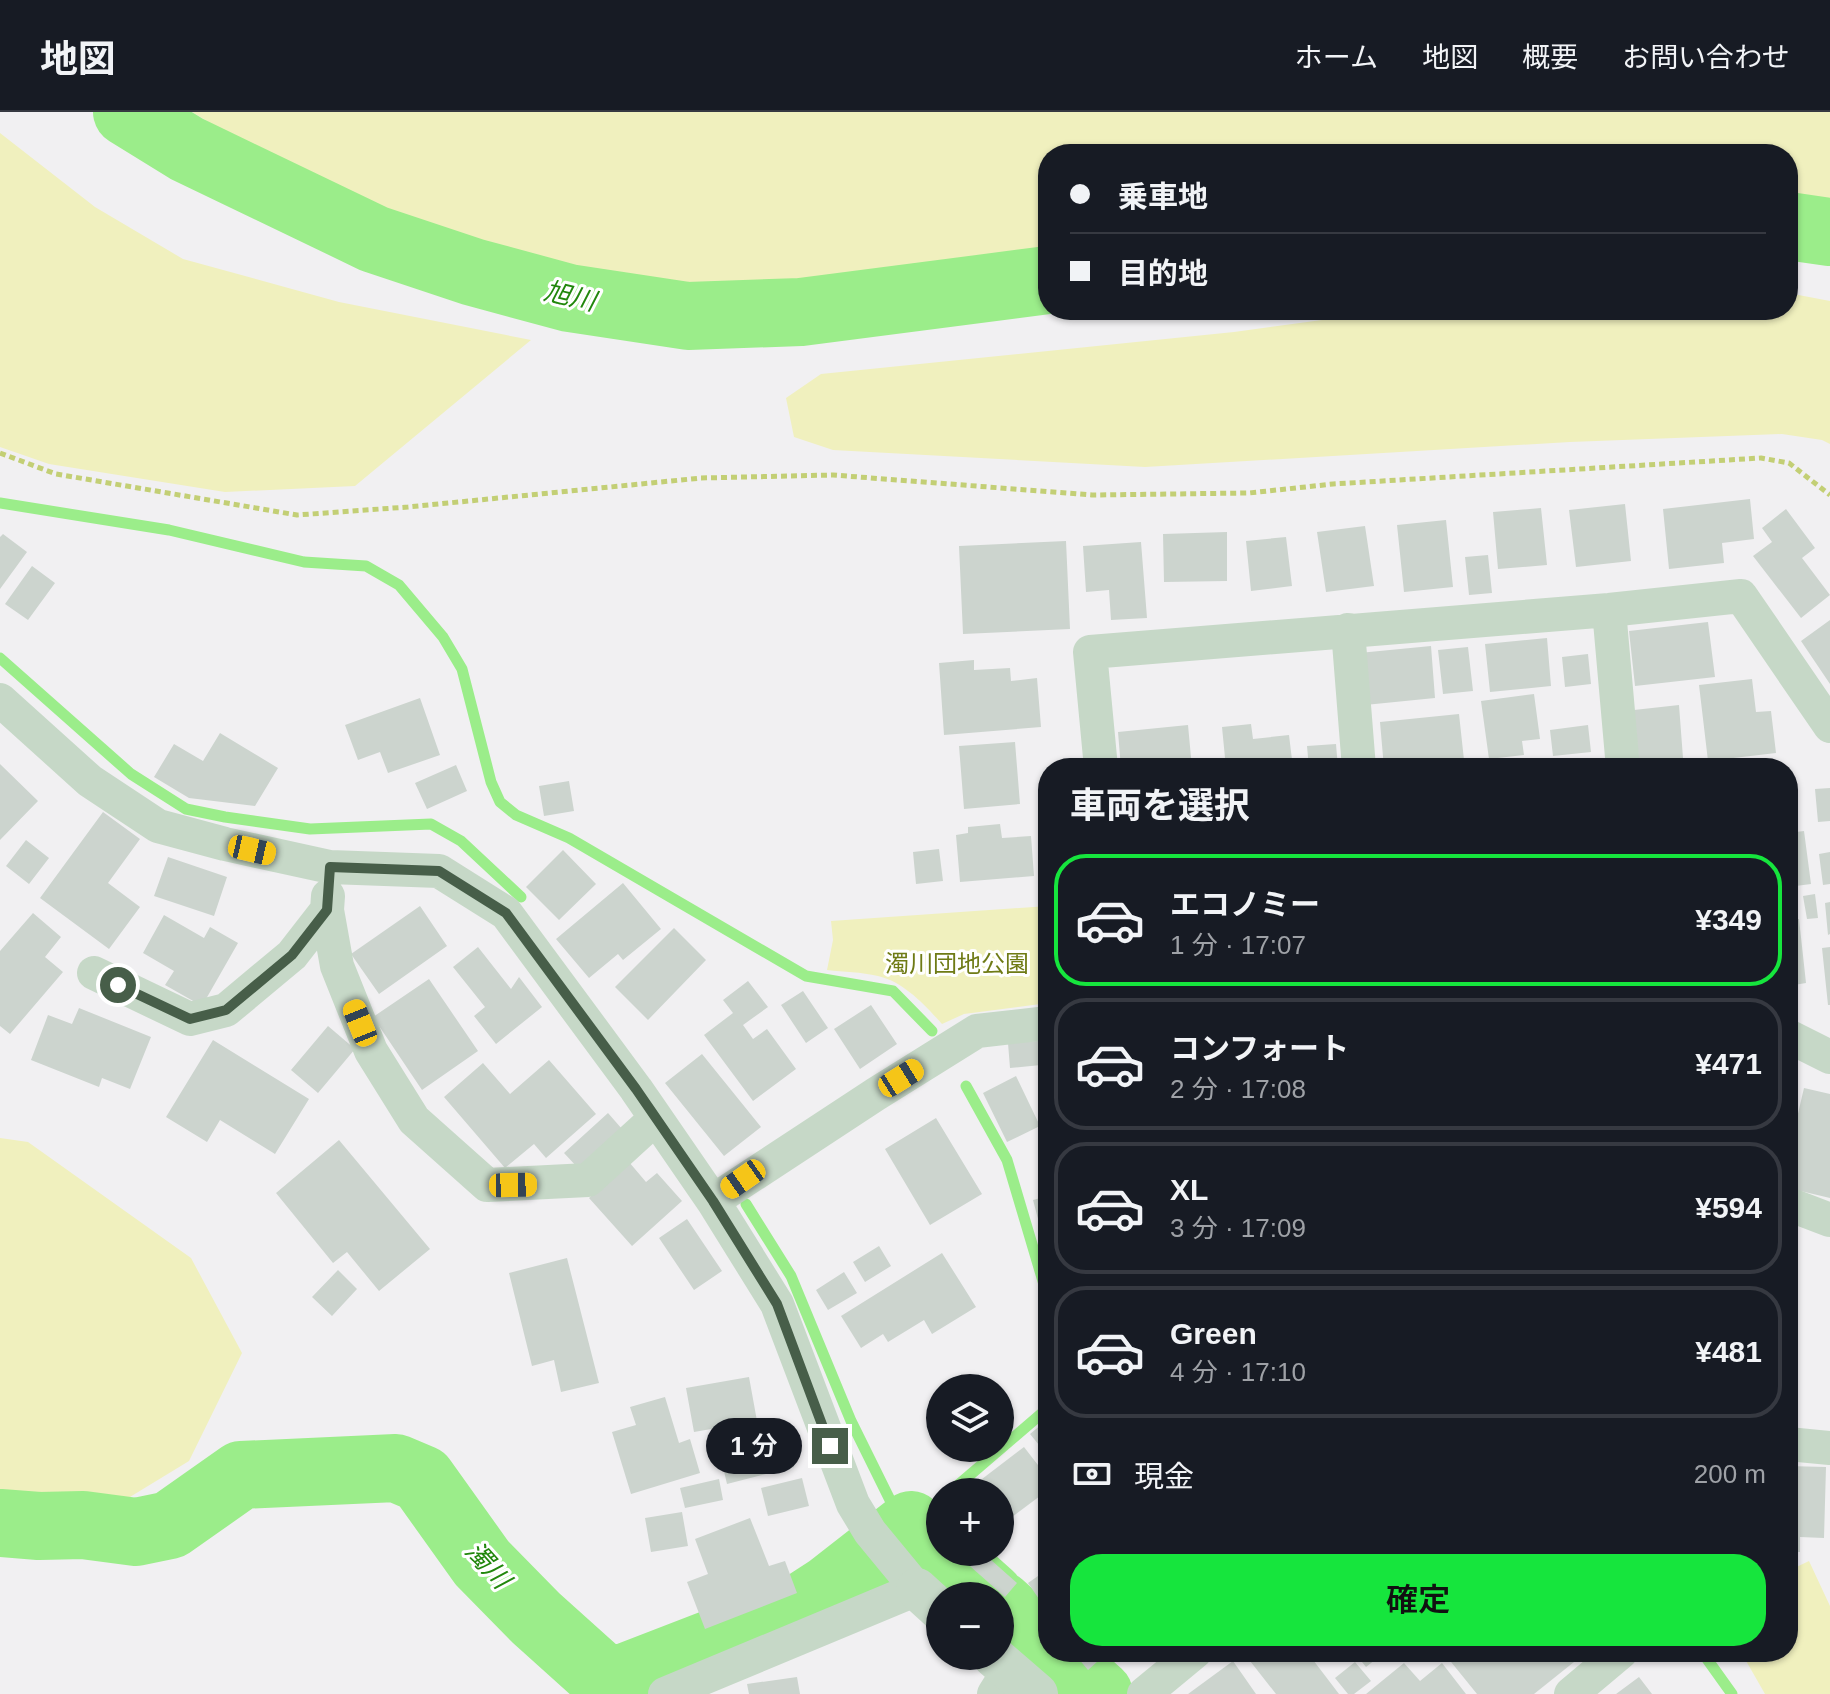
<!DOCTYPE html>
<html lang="ja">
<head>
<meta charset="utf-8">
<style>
  body { margin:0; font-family:Helvetica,"Noto Sans JP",sans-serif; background:#242831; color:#f1f3f6; height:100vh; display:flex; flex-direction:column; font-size:30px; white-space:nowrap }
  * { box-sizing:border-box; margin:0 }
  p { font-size:26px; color:#9ea1a6 }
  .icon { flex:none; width:44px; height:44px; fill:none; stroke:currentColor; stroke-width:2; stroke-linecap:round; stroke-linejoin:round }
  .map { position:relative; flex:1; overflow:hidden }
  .side { position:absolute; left:1038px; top:646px; width:760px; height:904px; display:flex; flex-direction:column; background:#171b24; border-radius:32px; box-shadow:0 2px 6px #0004 }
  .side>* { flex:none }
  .guide { position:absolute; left:1038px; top:32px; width:760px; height:176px; border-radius:32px; box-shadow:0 2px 6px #0004; display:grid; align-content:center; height:176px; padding:0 32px; background:#171b24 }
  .fabs { position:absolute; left:926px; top:1262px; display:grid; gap:16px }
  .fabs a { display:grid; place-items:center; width:88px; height:88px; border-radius:50%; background:#171b24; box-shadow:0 2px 6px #0004; font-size:40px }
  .end { position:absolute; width:36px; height:36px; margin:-18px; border:10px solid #475e49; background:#fff; box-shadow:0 0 0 4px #fff }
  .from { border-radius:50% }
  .bubble { position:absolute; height:56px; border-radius:28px; background:#171b24; box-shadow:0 2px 6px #0004; font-size:26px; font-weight:600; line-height:56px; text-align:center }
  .car { position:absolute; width:24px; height:48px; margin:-24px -12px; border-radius:10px; box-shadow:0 0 6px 2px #0007; background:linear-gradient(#f5c518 24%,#345 0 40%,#f5c518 0 76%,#345 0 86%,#f5c518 0) }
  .guide b { display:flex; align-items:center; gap:28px; height:76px; font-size:30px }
  .guide b+b { border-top:2px solid #363941 }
  .guide i { width:20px; height:20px; background:#f1f3f6 }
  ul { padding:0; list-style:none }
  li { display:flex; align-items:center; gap:24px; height:132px; margin:0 16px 12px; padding:0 16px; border:4px solid #363941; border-radius:32px }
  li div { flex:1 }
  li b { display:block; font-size:30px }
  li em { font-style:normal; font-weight:600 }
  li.on { border-color:#16e53d }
  li>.icon { width:72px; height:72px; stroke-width:1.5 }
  h2 { padding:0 32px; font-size:36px; line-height:96px }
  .pay { display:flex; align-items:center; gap:20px; height:88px; padding:0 32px; font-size:30px }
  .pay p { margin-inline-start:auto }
  .button { display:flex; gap:16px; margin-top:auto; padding:16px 32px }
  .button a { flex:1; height:92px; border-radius:32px; background:#16e53d; color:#111; font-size:32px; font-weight:600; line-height:92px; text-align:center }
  header { display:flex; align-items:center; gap:48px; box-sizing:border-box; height:112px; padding:0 40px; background:#171b24; border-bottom:2px solid #363941 }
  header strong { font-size:38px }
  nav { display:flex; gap:44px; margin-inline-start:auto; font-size:28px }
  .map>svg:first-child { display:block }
  .green { fill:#f0f0be }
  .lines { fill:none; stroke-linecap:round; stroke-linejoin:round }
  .stream { stroke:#9bed8a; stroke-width:11 }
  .river { stroke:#9bed8a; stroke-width:68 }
  .building { fill:#ccd4ce }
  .path { stroke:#c3cf75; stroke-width:5; stroke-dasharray:6 4; stroke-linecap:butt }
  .minor { stroke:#c6d8c7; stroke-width:34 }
  .tertiary { stroke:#c6d8c7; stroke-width:42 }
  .route { stroke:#475e49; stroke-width:10 }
  .labels { text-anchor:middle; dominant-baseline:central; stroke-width:6; stroke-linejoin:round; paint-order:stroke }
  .park-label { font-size:24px; fill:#6f7b16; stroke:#fff }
  .water-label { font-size:26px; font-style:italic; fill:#21870c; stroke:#fff }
</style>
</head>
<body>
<header>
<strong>地図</strong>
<nav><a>ホーム</a><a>地図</a><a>概要</a><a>お問い合わせ</a></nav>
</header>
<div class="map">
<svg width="1830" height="1582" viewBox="0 0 1830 1582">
  <rect width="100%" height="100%" fill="#f1f0f2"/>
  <path class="green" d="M192,0H1830V92L1788,82V42H1589L1522,34L1496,42H1048V145L771,182L668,186L394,113L278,52Z
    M0,21L95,95L183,147L339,190L531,228L355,374L225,380L49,352L0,335Z
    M1788,181L1830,189V332L1822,328L1782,322L1570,330L1145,355L833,338L794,325L786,286L821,262L1234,220L1396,198H1788Z
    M1048,794V891L964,902L942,912C925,893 904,870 878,864C861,860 844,860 827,858L833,828L831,809Z
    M0,1026L28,1030L191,1146L242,1241L189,1349L125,1388L0,1378Z
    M1809,1449L1830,1494V1582H1765L1741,1540H1788V1459Z"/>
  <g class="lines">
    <path class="stream" d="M0,391L169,418L304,450L366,454L399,473L443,525L462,557L491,670L500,690L516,703L569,726L806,864L893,879L932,919
      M0,546L131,662L186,697L225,705L310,717L431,712L461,729L521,785
      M966,974L1007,1048L1048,1186
      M746,1092L791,1164L851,1309L893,1394L911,1413L940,1388
      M950,1380L1048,1296
      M1702,1540L1732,1582"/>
    <path class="river" d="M127,0L187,37L374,127L473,160L569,186L688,204L801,200L1048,168
      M1788,114L1830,120
      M0,1411L39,1414L83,1413L136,1420L170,1413L241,1363L396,1356L422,1367L482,1451L536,1506L605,1568L626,1565L792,1501L829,1477L911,1413L940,1439
      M941,1440L990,1484
      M1000,1493L1048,1536
      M1052,1540L1099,1582"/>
  </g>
  <path class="building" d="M1750,387L1754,427L1722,431L1724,451L1669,457L1663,397Z
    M1625,392L1631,449L1576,455L1569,398Z
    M1541,396L1547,453L1498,457L1493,400Z
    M1786,397L1815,436L1802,446L1830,483L1801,506L1753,444L1772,430L1762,416Z
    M1446,408L1453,475L1404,480L1397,413Z
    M1365,414L1374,474L1326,480L1317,420Z
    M1227,420V469L1164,470L1163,422Z
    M3,422L27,440L0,477V425Z
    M1286,425L1292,474L1251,479L1246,429Z
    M1066,429L1070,517L963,522L959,434Z
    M1141,430L1147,506L1111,508L1109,478L1086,480L1083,434Z
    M1488,443L1492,481L1469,483L1465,445Z
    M32,454L55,471L28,508L5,492Z
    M1830,508V572L1801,529Z
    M1708,510L1715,565L1635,574L1629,519Z
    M1547,526L1551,574L1490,580L1485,532Z
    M1431,534L1435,586L1365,593L1359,541Z
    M1468,535L1473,579L1443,582L1438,538Z
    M1588,542L1591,572L1565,575L1562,545Z
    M974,548V558L1010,556L1011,569L1037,566L1041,615L944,623L939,551Z
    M1752,567L1756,600L1771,599L1776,641L1708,649L1699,573Z
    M1534,582L1540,627L1522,629L1524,643L1489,647L1481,589Z
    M420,586L440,643L388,661L380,640L358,648L345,613Z
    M1679,593L1683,646L1639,650L1634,598Z
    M1459,602L1464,648L1384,656L1380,610Z
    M1251,612L1253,627L1289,623L1293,656H1226L1222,615Z
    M1188,613L1192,656H1121L1118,620Z
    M1588,613L1591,640L1553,644L1550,618Z
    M220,621L278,656L255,694L189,686L154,665L174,632L203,649Z
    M1015,630L1020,692L964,697L959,634Z
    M1336,632L1338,656H1309L1307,634Z
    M0,652L38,689L0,728Z
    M456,653L467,679L427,697L415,671Z
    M1788,658H1790L1795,704H1788Z
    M569,669L574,699L544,704L539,674Z
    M1830,676V709L1818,710L1815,677Z
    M103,700L140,727L108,771L140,795L109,837L40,786Z
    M1000,712L1002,726L1031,724L1034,764L960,770L956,723L968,721V715Z
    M1804,719L1811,772L1788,775V721Z
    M26,728L49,746L29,772L6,754Z
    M939,737L943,769L916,772L913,740Z
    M563,738L596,772L559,808L526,775Z
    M1830,740V772L1823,773L1819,742Z
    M168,745L227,765L214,804L154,784Z
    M623,771L661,817L623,848L618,842L589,866L556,827Z
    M1815,782L1818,806L1807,807L1803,784Z
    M1830,790V822L1828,823L1825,791Z
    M420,794L447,834L379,882L351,842Z
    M33,801L61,825L45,845L63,860L10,922L0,914V839Z
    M164,803L204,826L210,815L238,831L202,894L165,873L174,859L143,841Z
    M1799,807L1806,871L1788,874V808Z
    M674,816L706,848L648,908L615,875Z
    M478,835L511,877L519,865L542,895L496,932L474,904L485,895L453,855Z
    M1830,835V893H1828L1822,836Z
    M429,867L478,939L422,978L373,905Z
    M748,869L768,895L743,913L753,927L767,917L796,957L753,989L704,923L733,901L723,888Z
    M803,879L828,916L806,931L781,893Z
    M871,893L897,932L860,957L834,917Z
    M79,896L151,925L130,977L102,966L99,975L31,948L48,903L72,912Z
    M328,914L355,937L318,981L291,958Z
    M213,928L309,987L275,1042L220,1008L207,1030L166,1005Z
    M1038,929L1041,953L1010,956L1008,931Z
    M702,942L761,1015L724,1044L665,971Z
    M549,948L596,1002L546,1046L534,1032L505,1056L444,985L483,951L510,982Z
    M1016,964L1040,1014L1007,1030L983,981Z
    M1804,976L1830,982V1086L1788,1076V1044Z
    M608,1001L622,1017L578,1056L564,1041Z
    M936,1006L982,1082L930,1113L885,1037Z
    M339,1028L430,1137L379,1179L347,1140L333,1151L276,1081Z
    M629,1050L646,1070L657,1061L682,1089L632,1134L589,1086Z
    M1048,1084V1141H1047L1033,1088Z
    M687,1107L722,1159L694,1178L659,1126Z
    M879,1134L891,1154L865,1170L853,1150Z
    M942,1141L976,1195L932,1222L924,1208L888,1230L883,1222L861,1236L841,1204Z
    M567,1146L599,1271L561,1280L554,1248L532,1254L509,1161Z
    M338,1158L357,1177L332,1204L312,1185Z
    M844,1160L857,1181L828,1198L816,1178Z
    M749,1265L757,1309L694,1320L686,1276Z
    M665,1285L679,1331L690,1327L700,1361L631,1382L612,1320L636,1313L630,1295Z
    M1048,1307V1344L1030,1322Z
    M786,1322L794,1355L727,1372L719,1338Z
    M1024,1335L1048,1366V1378L1000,1414V1380H965Z
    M1788,1354L1826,1355L1824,1426L1800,1425V1440H1788Z
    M802,1366L809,1394L768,1404L761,1376Z
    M719,1367L723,1388L685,1396L680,1376Z
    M682,1400L688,1434L651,1440L645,1406Z
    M750,1406L769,1454L785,1449L797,1481L705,1517L687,1470L708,1462L695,1427Z
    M970,1440H982L1017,1471L1005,1485L963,1448Z
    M1048,1457V1485L1041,1490L1028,1471Z
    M1073,1540H1108L1088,1558Z
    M1243,1540H1307L1339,1582H1276Z
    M1354,1540H1385L1366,1555Z
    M1443,1540H1516L1519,1544L1524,1540H1566L1574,1550L1534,1582H1477Z
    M1233,1549L1256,1582H1188Z
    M1355,1550L1371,1569L1354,1582H1348L1335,1566Z
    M1404,1551L1420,1569L1442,1551L1466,1582H1366Z
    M797,1565L800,1582H749L747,1572Z
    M1639,1565L1652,1582H1616Z"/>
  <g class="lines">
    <path class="path" d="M0,341L56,362L297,403L408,395L701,366L833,363L1092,383L1249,381L1333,372L1761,346L1789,351L1830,383"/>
    <path class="minor" d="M1609,498L1623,656
      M1348,518L1359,656
      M0,588L90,669L158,714L225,732L330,755L439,759L506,801L636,977L713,1089L777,1192L853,1392L870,1420L917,1477L665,1582
      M1101,656L1090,540L1609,498L1741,484L1830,614
      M327,798L337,854L371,939L414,1008L487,1073L588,1068L656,1006
      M94,861L190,907L226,898L292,843L327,798L328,784
      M1788,924L1830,945
      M713,1089L876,982L977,919L1048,911
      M1788,1092L1830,1108
      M1788,1332L1830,1336
      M994,1582L1009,1558
      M1144,1582L1195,1540
      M1571,1582L1621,1540"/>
    <path class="tertiary" d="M917,1477L940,1498
      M993,1544L1037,1582"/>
  </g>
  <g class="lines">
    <path class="route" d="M118,873L190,907L226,898L292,843L327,798L330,755L439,759L506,801L636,977L713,1089L777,1192L830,1334"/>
  </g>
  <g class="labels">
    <g class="park-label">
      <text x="957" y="851">濁川団地公園</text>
    </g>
    <g class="water-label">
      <text transform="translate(570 184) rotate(13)">旭川</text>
      <text transform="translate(488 1453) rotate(48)">濁川</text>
    </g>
  </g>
</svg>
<div class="fabs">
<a><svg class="icon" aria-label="layers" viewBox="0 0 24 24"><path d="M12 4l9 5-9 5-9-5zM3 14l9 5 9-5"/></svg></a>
<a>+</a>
<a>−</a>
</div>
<i class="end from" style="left:118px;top:873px"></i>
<i class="end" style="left:830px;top:1334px"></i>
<div class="bubble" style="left:706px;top:1306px;width:96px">1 分</div>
<i class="car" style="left:252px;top:738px;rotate:103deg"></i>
<i class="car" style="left:360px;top:911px;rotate:338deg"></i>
<i class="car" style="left:901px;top:966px;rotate:58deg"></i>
<i class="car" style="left:743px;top:1067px;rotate:235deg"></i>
<i class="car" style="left:513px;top:1073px;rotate:89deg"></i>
<div class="guide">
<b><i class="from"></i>乗車地</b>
<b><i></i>目的地</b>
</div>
<section class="side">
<h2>車両を選択</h2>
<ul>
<li class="on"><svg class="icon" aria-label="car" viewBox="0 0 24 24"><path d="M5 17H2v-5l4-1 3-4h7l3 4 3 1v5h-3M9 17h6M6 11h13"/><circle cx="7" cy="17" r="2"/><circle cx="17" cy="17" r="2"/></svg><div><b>エコノミー</b><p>1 分 · 17:07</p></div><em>¥349</em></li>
<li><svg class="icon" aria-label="car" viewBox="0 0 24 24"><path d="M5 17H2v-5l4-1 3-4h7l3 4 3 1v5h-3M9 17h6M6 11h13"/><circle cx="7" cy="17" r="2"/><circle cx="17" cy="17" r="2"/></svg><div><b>コンフォート</b><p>2 分 · 17:08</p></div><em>¥471</em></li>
<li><svg class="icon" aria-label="car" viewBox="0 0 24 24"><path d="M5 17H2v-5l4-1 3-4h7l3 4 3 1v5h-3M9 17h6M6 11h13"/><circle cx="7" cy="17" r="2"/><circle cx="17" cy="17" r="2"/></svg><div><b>XL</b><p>3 分 · 17:09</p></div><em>¥594</em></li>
<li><svg class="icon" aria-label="car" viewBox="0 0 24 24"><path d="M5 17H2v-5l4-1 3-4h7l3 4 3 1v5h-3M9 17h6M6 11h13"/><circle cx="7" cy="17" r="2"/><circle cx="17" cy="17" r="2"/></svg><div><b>Green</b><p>4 分 · 17:10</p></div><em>¥481</em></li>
</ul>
<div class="pay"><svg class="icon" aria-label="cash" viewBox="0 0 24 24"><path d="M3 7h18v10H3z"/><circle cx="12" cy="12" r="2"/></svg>現金<p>200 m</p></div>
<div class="button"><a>確定</a></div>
</section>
</div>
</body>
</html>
